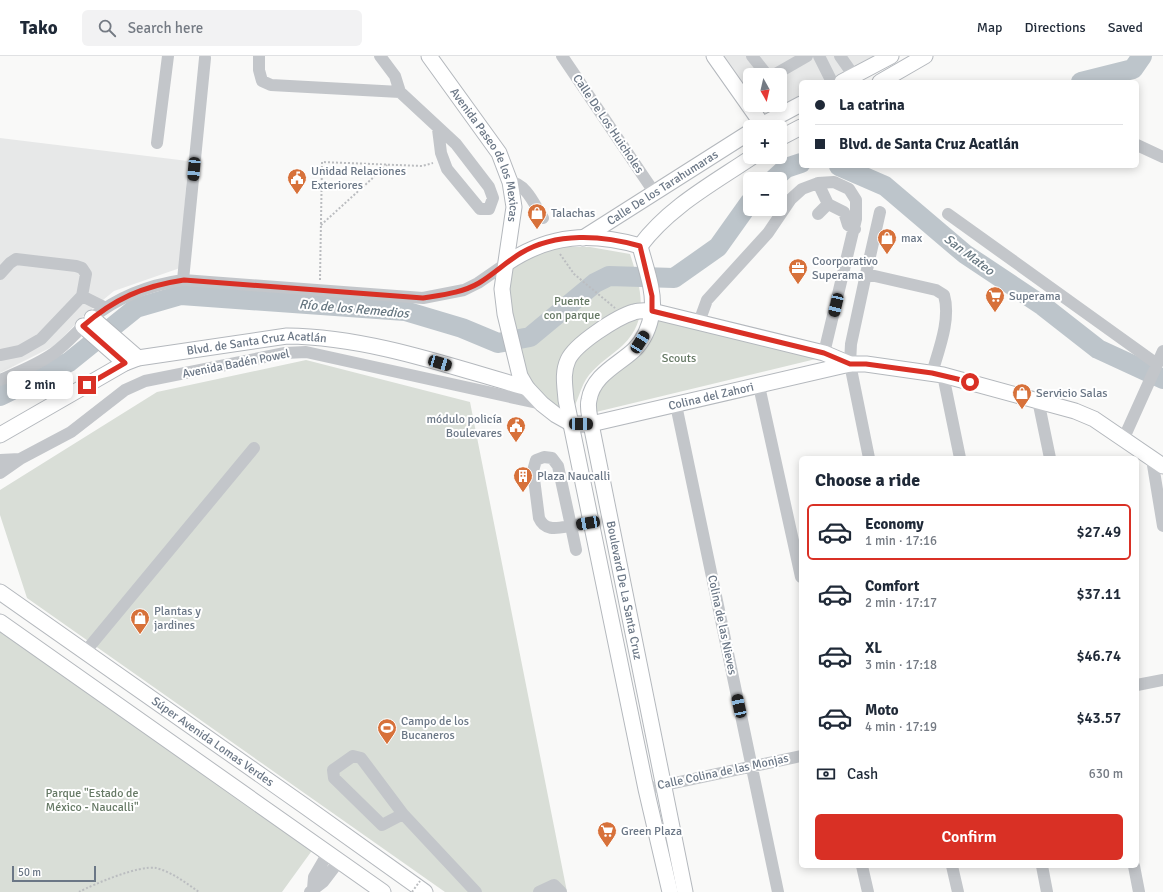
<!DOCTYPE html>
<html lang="en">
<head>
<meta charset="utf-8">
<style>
  body { margin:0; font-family:Signika,sans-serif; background:#f2f2f3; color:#1f2937; height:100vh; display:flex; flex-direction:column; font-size:15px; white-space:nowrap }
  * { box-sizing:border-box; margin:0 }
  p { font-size:13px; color:#747a83 }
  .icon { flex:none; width:22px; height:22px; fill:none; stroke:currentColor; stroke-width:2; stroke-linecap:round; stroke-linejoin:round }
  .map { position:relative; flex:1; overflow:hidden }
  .panel { position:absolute; left:799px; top:400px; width:340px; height:412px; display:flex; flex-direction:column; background:#fff; border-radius:6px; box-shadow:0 2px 10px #0003 }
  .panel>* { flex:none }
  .top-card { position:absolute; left:799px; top:24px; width:340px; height:88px; border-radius:6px; box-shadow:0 2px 10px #0003; display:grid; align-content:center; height:88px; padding:0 16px; background:#fff }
  .needle { width:26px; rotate:172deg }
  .buttons { position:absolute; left:743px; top:12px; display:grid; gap:8px }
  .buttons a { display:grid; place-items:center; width:44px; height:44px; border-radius:6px; background:#fff; box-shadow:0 2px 10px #0003; font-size:20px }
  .scale { position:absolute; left:12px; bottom:10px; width:84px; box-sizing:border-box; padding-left:4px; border:2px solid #6b7786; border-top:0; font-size:11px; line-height:14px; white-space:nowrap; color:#6b7786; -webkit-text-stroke:3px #fff; paint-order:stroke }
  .end { position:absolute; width:18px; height:18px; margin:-9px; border:5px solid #d93025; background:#fff; box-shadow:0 0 0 2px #fff }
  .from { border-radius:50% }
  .bubble { position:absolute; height:28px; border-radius:6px; background:#fff; box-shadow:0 2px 10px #0003; font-size:13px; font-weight:600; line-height:28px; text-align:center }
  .car { position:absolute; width:12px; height:24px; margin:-12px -6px; border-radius:5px; box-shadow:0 0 3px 1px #0007; background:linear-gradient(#222 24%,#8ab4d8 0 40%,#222 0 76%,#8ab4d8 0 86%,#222 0) }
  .top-card b { display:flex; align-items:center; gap:14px; height:38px; font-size:15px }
  .top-card b+b { border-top:1px solid #e0e1e3 }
  .top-card i { width:10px; height:10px; background:#1f2937 }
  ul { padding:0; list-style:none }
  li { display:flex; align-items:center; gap:12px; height:56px; margin:0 8px 6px; padding:0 8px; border:2px solid transparent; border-radius:6px }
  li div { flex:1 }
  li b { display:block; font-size:15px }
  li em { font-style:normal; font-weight:600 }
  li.active { border-color:#d93025 }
  li>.icon { width:36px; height:36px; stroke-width:1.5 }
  h2 { padding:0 16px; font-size:18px; line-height:48px }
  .pay { display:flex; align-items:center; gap:10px; height:44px; padding:0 16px; font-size:15px }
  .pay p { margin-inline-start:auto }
  .action { display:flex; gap:8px; margin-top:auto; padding:8px 16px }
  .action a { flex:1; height:46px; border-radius:6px; background:#d93025; color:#fff; font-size:16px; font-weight:600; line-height:46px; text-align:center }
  header { display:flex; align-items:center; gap:24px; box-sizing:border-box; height:56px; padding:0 20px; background:#fff; border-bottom:1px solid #e0e1e3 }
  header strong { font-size:19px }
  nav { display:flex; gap:22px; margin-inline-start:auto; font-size:14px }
  .search { width:280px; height:36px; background:#f2f2f3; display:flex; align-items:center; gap:10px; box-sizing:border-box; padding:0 14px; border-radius:6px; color:#747a83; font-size:15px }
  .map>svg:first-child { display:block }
  .built { fill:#e7e8e8; fill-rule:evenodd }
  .green { fill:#d9ded7 }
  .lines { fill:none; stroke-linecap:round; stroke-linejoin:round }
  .river { stroke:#bdc5cb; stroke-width:20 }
  .major-casing { stroke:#b4b8bd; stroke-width:17 }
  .path { stroke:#bbbdc0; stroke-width:2; stroke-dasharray:2 2; stroke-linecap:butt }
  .minor { stroke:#c3c6ca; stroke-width:12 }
  .major { stroke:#fff; stroke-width:15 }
  .path-bridge { stroke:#bbbdc0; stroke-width:2; stroke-dasharray:2 2; stroke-linecap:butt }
  .route { stroke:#d93025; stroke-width:5 }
  .labels { text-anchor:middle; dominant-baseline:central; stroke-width:4; stroke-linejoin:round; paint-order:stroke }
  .street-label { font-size:12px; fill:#6b7786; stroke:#fff }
  .poi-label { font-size:12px; fill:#6b7786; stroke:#fff; text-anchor:start }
  .park-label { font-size:12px; fill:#667965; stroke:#fff }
  .water-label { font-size:13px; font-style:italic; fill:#677781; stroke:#fff }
</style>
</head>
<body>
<header>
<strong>Tako</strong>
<div class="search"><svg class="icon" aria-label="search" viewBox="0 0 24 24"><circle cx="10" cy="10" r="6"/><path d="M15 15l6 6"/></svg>Search here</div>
<nav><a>Map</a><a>Directions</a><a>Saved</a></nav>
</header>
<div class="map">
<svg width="1163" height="836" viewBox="0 0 1163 836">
  <rect width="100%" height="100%" fill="#f9f9f8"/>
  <path class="built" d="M718,0H891L842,26H801V48L762,68ZM750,19H780V49H750Z
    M0,82L188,105L180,212L114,235L81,262L56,289L0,317Z"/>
  <path class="green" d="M561,191H590L630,198C640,230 651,262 623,289C612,299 599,307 589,319C580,330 578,348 569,360L553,350L523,315L507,233C512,200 531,195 561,191Z
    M659,263L820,302L596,356V338L605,324L649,285Z
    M306,304L470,346L567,836H445L27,542L0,459V434L157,336Z
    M0,567L316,789L282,836H0Z"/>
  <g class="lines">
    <path class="river" d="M1081,26L1133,13L1142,0
      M839,110L885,130L965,198L1043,250L1098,293L1163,323
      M774,123L786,112L801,107
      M0,340L69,306L136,252L181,239L405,255L462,272L498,287L530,281L595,227L609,220L674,222L718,191L750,146"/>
    <g class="major-casing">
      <g id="major">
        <path id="s1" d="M429,0L499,97L510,126L514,151L502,233L505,258L520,320L527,332L542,348L556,359L572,368H591L850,308"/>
        <path d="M714,0L764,71"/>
        <path d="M842,26L891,0"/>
        <path d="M880,26L925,0"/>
        <path d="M758,71L801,48"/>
        <path d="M780,82L801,71"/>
        <path id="s2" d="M583,182L750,76"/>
        <path id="s3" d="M640,190C645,210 655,235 652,256C650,269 644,284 634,294C618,309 593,319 589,344C587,352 590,361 591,368L685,836"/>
        <path d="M640,190C669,151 712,128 752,101"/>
        <path d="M507,207C550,178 591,176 640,190"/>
        <path d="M92,262L138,302"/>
        <path d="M83,270L125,307"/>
        <path id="s4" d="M0,379L125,307L138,302L287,280C369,281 449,310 527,332"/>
        <path id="s5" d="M0,536L306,751L425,836"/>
        <path d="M0,566L383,836"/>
        <path d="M670,836L646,733L566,344C565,330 562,317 568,304C575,288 617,261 634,256C640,254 646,255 652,255L824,297L850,308H866L943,319L1075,355L1094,363L1163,410"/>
      </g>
    </g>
    <path class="path" d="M321,169L387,109
      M560,198L574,218L615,252
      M320,224L322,106L422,110L433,107
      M79,836C94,828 139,809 156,812C172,816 186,827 199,836"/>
    <path class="minor" d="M259,0V14L262,25L271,29L400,36
      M380,0L395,20L400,36L456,88L489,131L493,142L489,153H480L447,113L441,97L438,73
      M562,0L654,136
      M752,0L767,19
      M819,0L832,26
      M840,0L854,20
      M774,19L807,0
      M157,87L168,0
      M1137,89L1163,101
      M510,126C526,127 535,150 543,162
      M818,127L828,148L844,156L848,169L855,173
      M818,158L828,148
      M948,158L1157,308
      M0,218L10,207L16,203L76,210L82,212L86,218L82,240L106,252
      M866,218L880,156
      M183,224L205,2
      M699,266L707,244L768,177L791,143L802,133L818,127L834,126L849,133L856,144V163L824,297
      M0,299L20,295L41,283L82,240
      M943,319L960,402
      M0,324C19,316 37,309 54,297C68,287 79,273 92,262C119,240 149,229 183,224L423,242L464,234L478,227L507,207
      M759,330L801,521
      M1038,344L1050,402
      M676,349L778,836
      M1123,384L1163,295
      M869,402L850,308L851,288L866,218L936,234L944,239C951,263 939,293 932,317
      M1152,403L1163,470
      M0,404L20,403
      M0,417L20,403L71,376L125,334L145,325L285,297L306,296L542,348
      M576,494L571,470C558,472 545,476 539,462L533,415L536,404L544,401L552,402L558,410L571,470L592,466
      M85,596L254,392
      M1137,629L1163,624
      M646,733L801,700
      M403,758L382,769L334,722L333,714L353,700L361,702L403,758L476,836
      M862,810L868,836
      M952,810L958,836
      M1042,810L1047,836
      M1134,810L1139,836
      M313,833L314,821L328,797
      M310,836L323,826L339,805
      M539,836L554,829L561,836"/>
    <use href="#major" class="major"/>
    <path class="path-bridge" d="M412,836L420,825"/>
  </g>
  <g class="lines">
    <path class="route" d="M87,329L125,307L83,270C114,243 143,230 184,224L423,242C441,239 462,237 479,227C494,218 506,206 521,197C556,176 602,179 640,190L652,240V255L824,297L850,308H866L932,317L970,326"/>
  </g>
  <defs>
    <g id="civic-pin" transform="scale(1)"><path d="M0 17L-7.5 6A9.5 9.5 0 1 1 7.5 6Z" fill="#d7713a" stroke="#fff"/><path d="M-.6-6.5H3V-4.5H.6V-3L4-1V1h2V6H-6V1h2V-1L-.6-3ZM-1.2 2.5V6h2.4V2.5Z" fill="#fff"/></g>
    <g id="shop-pin" transform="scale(1)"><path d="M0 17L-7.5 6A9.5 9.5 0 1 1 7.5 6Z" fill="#d7713a" stroke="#fff"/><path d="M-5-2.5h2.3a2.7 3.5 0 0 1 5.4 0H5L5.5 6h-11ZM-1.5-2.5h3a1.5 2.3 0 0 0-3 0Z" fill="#fff"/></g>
    <g id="office-pin" transform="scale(1)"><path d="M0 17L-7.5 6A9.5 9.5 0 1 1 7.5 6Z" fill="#d7713a" stroke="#fff"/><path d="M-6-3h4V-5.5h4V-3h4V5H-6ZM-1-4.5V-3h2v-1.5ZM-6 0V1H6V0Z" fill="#fff"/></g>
    <g id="supermarket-pin" transform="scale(1)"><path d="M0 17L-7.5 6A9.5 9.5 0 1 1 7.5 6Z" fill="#d7713a" stroke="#fff"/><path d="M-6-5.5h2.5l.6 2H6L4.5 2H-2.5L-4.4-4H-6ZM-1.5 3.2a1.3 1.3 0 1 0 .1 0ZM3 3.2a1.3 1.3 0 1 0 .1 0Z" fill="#fff"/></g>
    <g id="building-pin" transform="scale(1)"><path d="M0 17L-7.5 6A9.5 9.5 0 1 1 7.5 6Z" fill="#d7713a" stroke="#fff"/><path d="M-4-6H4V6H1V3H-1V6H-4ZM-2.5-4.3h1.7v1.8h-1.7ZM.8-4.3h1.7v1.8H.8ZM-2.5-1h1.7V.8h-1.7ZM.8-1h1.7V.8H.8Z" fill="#fff"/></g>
    <g id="stadium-pin" transform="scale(1)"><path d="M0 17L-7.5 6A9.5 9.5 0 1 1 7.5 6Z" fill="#d7713a" stroke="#fff"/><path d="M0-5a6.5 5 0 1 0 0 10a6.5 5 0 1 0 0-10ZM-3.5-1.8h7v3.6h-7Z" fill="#fff"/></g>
  </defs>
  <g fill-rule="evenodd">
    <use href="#civic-pin" x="297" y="122"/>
    <use href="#shop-pin" x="537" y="157"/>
    <use href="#shop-pin" x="887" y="182"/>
    <use href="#office-pin" x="798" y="212"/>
    <use href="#supermarket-pin" x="995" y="240"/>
    <use href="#shop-pin" x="1022" y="337"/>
    <use href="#civic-pin" x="516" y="370"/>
    <use href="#building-pin" x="523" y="420"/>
    <use href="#shop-pin" x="140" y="562"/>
    <use href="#stadium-pin" x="387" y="672"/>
    <use href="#supermarket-pin" x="607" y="775"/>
  </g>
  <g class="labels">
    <g class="street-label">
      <text transform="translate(608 68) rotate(56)">Calle De Los Huicholes</text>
      <text stroke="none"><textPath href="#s1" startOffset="116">Avenida Paseo de los Mexicas</textPath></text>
      <text stroke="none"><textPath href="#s2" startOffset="94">Calle De los Tarahumaras</textPath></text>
      <text stroke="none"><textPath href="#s4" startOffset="278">Blvd. de Santa Cruz Acatlán</textPath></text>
      <text transform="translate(236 308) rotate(-11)">Avenida Badén Powel</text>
      <text stroke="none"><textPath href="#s1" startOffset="562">Colina del Zahori</textPath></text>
      <text stroke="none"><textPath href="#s3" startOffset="373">Boulevard De La Santa Cruz</textPath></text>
      <text transform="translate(722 569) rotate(78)">Colina de las Nieves</text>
      <text stroke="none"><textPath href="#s5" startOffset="260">Súper Avenida Lomas Verdes</textPath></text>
      <text transform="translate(723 716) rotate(-12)">Calle Colina de las Monjas</text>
    </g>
    <g class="poi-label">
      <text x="311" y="115">Unidad Relaciones<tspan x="311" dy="14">Exteriores</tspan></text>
      <text x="551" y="157">Talachas</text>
      <text x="901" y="182">max</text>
      <text x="812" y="205">Coorporativo<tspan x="812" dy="14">Superama</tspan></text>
      <text x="1009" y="240">Superama</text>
      <text x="1036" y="337">Servicio Salas</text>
      <text x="502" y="363" text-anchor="end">módulo policía<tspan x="502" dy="14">Boulevares</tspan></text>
      <text x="537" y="420">Plaza Naucalli</text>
      <text x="154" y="555">Plantas y<tspan x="154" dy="14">jardines</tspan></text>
      <text x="401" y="665">Campo de los<tspan x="401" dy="14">Bucaneros</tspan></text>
      <text x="621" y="775">Green Plaza</text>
    </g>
    <g class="park-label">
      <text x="572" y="245">Puente<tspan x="572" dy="14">con parque</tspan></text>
      <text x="679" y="302">Scouts</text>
      <text x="92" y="737">Parque "Estado de<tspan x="92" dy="14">México - Naucalli"</tspan></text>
    </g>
    <g class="water-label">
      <text transform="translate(969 199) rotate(37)">San Mateo</text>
      <text transform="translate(354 253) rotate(5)">Río de los Remedios</text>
    </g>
  </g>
</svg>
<div class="buttons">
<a><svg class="needle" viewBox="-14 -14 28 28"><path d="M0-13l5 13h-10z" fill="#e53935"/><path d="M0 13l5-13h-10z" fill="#747a83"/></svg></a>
<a>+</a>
<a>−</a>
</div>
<div class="scale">50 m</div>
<i class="end from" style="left:970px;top:326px"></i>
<i class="end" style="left:87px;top:329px"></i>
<div class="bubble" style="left:7px;top:315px;width:66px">2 min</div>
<i class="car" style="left:194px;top:113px;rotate:185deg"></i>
<i class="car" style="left:836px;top:249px;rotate:193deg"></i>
<i class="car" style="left:640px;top:286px;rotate:32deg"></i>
<i class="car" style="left:440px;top:307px;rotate:106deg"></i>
<i class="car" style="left:581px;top:368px;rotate:91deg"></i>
<i class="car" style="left:588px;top:467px;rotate:260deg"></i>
<i class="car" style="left:739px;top:650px;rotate:348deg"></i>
<div class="top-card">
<b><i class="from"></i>La catrina</b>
<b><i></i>Blvd. de Santa Cruz Acatlán</b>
</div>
<section class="panel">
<h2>Choose a ride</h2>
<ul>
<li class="active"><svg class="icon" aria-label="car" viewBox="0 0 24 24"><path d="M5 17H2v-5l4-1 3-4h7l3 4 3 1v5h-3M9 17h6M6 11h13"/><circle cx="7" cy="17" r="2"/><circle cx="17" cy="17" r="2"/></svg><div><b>Economy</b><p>1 min · 17:16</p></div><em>$27.49</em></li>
<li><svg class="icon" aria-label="car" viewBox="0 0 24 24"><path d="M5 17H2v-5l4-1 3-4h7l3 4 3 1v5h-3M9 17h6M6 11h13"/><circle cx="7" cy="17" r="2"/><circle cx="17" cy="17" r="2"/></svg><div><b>Comfort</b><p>2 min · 17:17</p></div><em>$37.11</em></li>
<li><svg class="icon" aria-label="car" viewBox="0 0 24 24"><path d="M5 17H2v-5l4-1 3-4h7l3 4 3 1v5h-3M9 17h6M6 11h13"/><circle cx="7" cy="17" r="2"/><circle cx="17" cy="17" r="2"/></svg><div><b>XL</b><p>3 min · 17:18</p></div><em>$46.74</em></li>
<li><svg class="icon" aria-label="car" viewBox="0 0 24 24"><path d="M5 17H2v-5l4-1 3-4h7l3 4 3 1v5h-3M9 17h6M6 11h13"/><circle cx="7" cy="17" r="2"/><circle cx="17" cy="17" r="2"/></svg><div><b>Moto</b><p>4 min · 17:19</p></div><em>$43.57</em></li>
</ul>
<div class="pay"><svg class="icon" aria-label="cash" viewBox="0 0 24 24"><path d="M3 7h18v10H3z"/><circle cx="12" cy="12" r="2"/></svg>Cash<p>630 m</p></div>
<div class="action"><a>Confirm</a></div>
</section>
</div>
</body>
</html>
